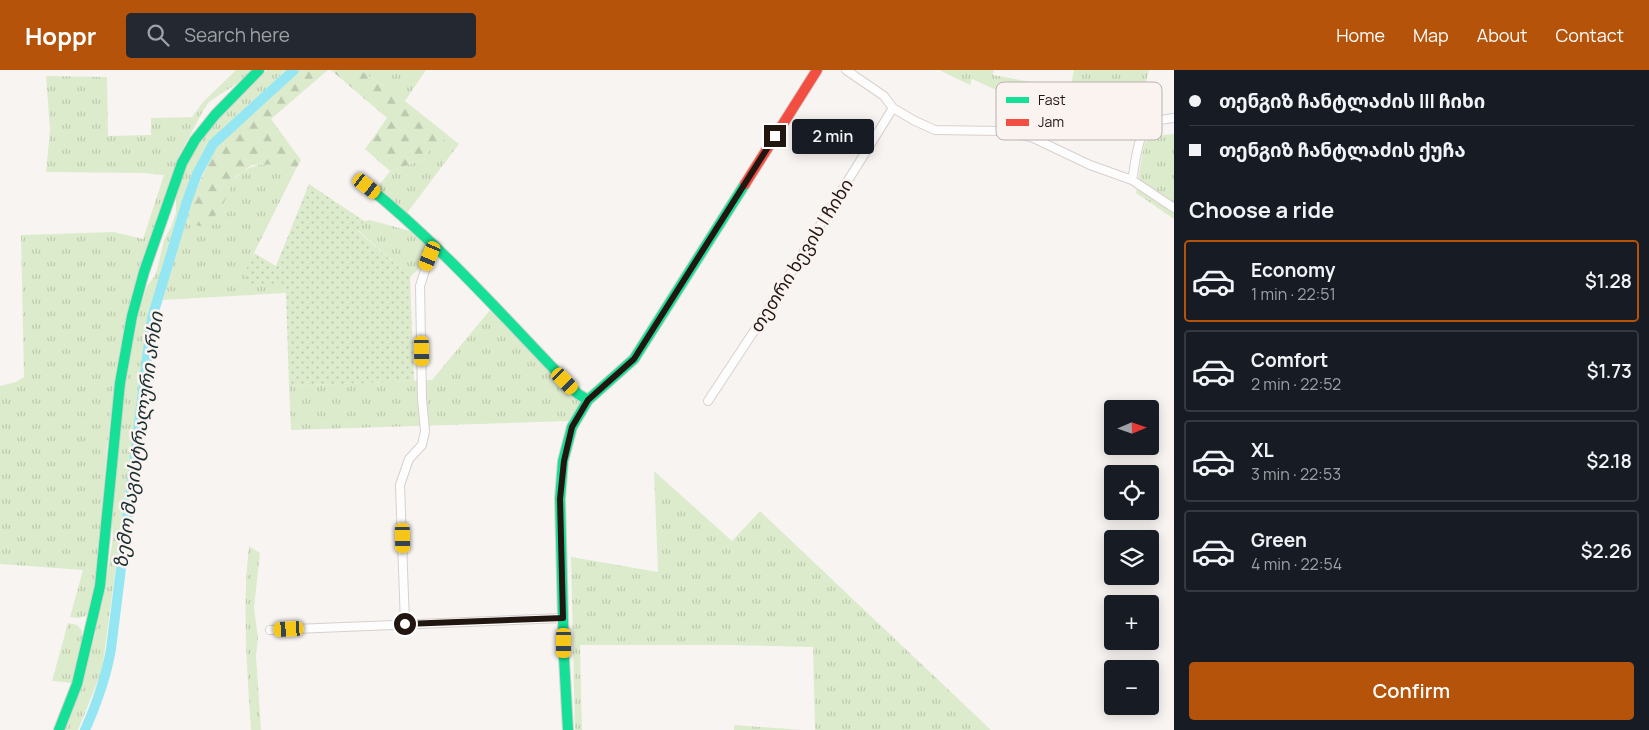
<!DOCTYPE html>
<html lang="en">
<head>
<meta charset="utf-8">
<style>
  body { margin:0; font-family:Manrope,"Noto Sans Georgian",sans-serif; background:#242831; color:#f1f3f6; height:100vh; display:flex; flex-direction:column; font-size:19px; white-space:nowrap }
  * { box-sizing:border-box; margin:0 }
  p { font-size:16px; color:#9ea1a6 }
  .icon { flex:none; width:28px; height:28px; fill:none; stroke:currentColor; stroke-width:2; stroke-linecap:round; stroke-linejoin:round }
  .map { position:relative; flex:1; overflow:hidden }
  .details { display:flex; flex-direction:column; background:#171b24; width:475px }
  .details>* { flex:none }
  .top-card { display:grid; align-content:center; height:110px; padding:0 15px; background:#171b24 }
  .needle { width:32px; rotate:88deg }
  .tools { position:absolute; left:1104px; top:330px; display:grid; gap:10px }
  .tools a { display:grid; place-items:center; width:55px; height:55px; border-radius:5px; background:#171b24; box-shadow:0 2px 12px #0003; font-size:25px }
  .end { position:absolute; width:22px; height:22px; margin:-11px; border:6px solid #221611; background:#fff; box-shadow:0 0 0 2px #fff }
  .from { border-radius:50% }
  .bubble { position:absolute; height:35px; border-radius:5px; background:#171b24; box-shadow:0 2px 12px #0003; font-size:16px; font-weight:600; line-height:35px; text-align:center }
  .car { position:absolute; width:15px; height:30px; margin:-15px -8px; border-radius:6px; box-shadow:0 0 4px 1px #0007; background:linear-gradient(#f5c518 24%,#345 0 40%,#f5c518 0 76%,#345 0 86%,#f5c518 0) }
  .top-card b { display:flex; align-items:center; gap:18px; height:48px; font-size:19px }
  .top-card b+b { border-top:1px solid #363941 }
  .top-card i { width:12px; height:12px; background:#f1f3f6 }
  ul { padding:0; list-style:none }
  li { display:flex; align-items:center; gap:15px; height:82px; margin:0 10px 8px; padding:0 5px; border:2px solid #363941; border-radius:5px }
  li div { flex:1 }
  li b { display:block; font-size:19px }
  li em { font-style:normal; font-weight:600 }
  li.current { border-color:#b45309 }
  li>.icon { width:45px; height:45px; stroke-width:1.5 }
  h2 { padding:0 15px; font-size:22px; line-height:60px }
  .cta { display:flex; gap:10px; margin-top:auto; padding:10px 15px }
  .cta a { flex:1; height:58px; border-radius:5px; background:#b45309; color:#fff; font-size:20px; font-weight:600; line-height:58px; text-align:center }
  header { display:flex; align-items:center; gap:30px; box-sizing:border-box; height:70px; padding:0 25px; background:#b45309; color:#fff }
  header strong { font-size:24px }
  nav { display:flex; gap:28px; margin-inline-start:auto; font-size:18px }
  .search { width:350px; height:45px; background:#242831; display:flex; align-items:center; gap:12px; box-sizing:border-box; padding:0 18px; border-radius:5px; color:#9ea1a6; font-size:19px }
  main { display:flex; flex:1; min-height:0 }
  .map>svg:first-child { display:block }
  .grass { fill:url(#grass-tufts) }
  .forest { fill:url(#forest-firs) }
  .garden { fill:url(#garden-dots) }
  .lines { fill:none; stroke-linecap:round; stroke-linejoin:round }
  .canal { stroke:#94e7f2; stroke-width:10 }
  .street-casing { stroke:#d8d0cc; stroke-width:10 }
  .fast-casing { stroke:#d8d0cc; stroke-width:12 }
  .jam-casing { stroke:#d8d0cc; stroke-width:12 }
  .street { stroke:#fefdfd; stroke-width:8 }
  .fast { stroke:#16e098; stroke-width:10 }
  .jam { stroke:#f24e42; stroke-width:10 }
  .route { stroke:#221611; stroke-width:6 }
  .labels { text-anchor:middle; dominant-baseline:central; stroke-width:5; stroke-linejoin:round; paint-order:stroke }
  .street-label { font-size:18px; fill:#221611; stroke:#faf3f0 }
  .water-label { font-size:19px; font-style:italic; fill:#1a2f32; stroke:#faf3f0 }
  .key { fill:#faf3f0; stroke:#b9b1ad; stroke-width:1 }
  .key-label { font-size:14px; fill:#221611 }
</style>
</head>
<body>
<header>
<strong>Hoppr</strong>
<div class="search"><svg class="icon" aria-label="search" viewBox="0 0 24 24"><circle cx="10" cy="10" r="6"/><path d="M15 15l6 6"/></svg>Search here</div>
<nav><a>Home</a><a>Map</a><a>About</a><a>Contact</a></nav>
</header>
<main>
<div class="map">
<svg width="1174" height="660" viewBox="0 0 1174 660">
  <defs>
    <pattern id="grass-tufts" width="24" height="20" patternUnits="userSpaceOnUse" patternTransform="scale(1.25)"><rect width="24" height="20" fill="#ddebcd"/><path d="M3 7l-1-3M5 7V3M7 7l1-3M15 17l-1-3M17 17v-4M19 17l1-3" fill="none" stroke="#bdc9af"/></pattern>
    <pattern id="forest-firs" width="22" height="20" patternUnits="userSpaceOnUse" patternTransform="scale(1.25)"><rect width="22" height="20" fill="#ddebcd"/><path d="M5 1l3.5 6h-7zM16 11l3.5 6h-7z" fill="#bdc9af"/></pattern>
    <pattern id="garden-dots" width="8" height="8" patternUnits="userSpaceOnUse" patternTransform="scale(1.25)"><rect width="8" height="8" fill="#ddebcd"/><path d="M2 2h.1M6 6h.1" fill="none" stroke="#bdc9af" stroke-width="1.8" stroke-linecap="round"/></pattern>
  </defs>
  <rect width="100%" height="100%" fill="#f8f4f2"/>
  <path class="grass" d="M236,0H253L242,10L209,32L203,41L180,84L149,171L127,245L116,304L107,378L97,505L87,546L78,548L70,547L83,500L0,494V316L16,312L24,307L21,165L114,162L143,169L164,105L143,103L46,102L50,60L46,6L107,7L108,66L149,65H151V48L192,47L203,32Z
    M267,0H286L209,74L199,92L188,118L149,247L102,601L78,660H64L84,604L95,565L102,523L107,507L113,467L111,443L115,385L127,300L140,238L147,216L154,207L157,200L164,170L171,157L176,143V126L184,100L199,74L220,45Z
    M360,0H426L405,31Z
    M939,0H994L993,5L1070,19L1074,0H1149L1141,32L1088,21L1078,57L972,9L970,15Z
    M1174,64V149L1136,123L1144,74L1152,66Z
    M449,66L459,74L407,143L377,118L390,101L423,90L429,81Z
    M266,94H282L296,99L245,201L283,217L286,223L161,230L184,146L190,154L221,139C233,113 233,98 266,94Z
    M370,150L410,161L435,183L410,207L358,160L364,151Z
    M490,240L579,331L580,337L569,351L291,360L289,316L432,310Z
    M654,401L732,471L760,441L991,660H815L813,577L731,575H580L582,660H575L571,487L658,502Z
    M249,476L260,483L254,538L258,568L256,586L261,660H251C247,598 242,537 249,476Z
    M68,553L77,555L81,559L83,567L73,613L52,611Z
    M734,655L802,660H734Z"/>
  <path class="forest" d="M297,0H328L271,49L301,90L296,99L282,94L252,95L236,106L221,139L205,157L190,154L184,146L215,79L227,65Z
    M331,0H360L405,31L449,66L429,81L423,90L390,101L365,79L387,48Z"/>
  <path class="garden" d="M309,114L364,151L358,161L410,207L414,311L289,316L286,223L283,217C275,215 268,218 260,216C256,216 251,213 247,211L245,201L254,183L276,196Z"/>
  <g class="lines">
    <path class="canal" d="M85,660C97,633 106,608 111,579L152,248L187,131L197,104L213,74L294,0"/>
    <g class="street-casing">
      <path id="street" d="M846,0L884,26L893,38L915,51L935,60L1000,61L1031,67L1090,95L1132,110L1174,138
        M1132,110C1136,93 1136,61 1154,52C1160,49 1168,49 1174,48
        M708,331L762,249L893,38
        M405,554L400,415L409,389L422,375L425,361L422,329L420,216L426,197L435,176
        M270,560L563,548"/>
    </g>
    <g class="fast-casing">
      <path id="fast" d="M367,116C444,178 509,253 578,324L588,330
        M59,660L77,614L100,516L120,313L132,246L144,202L182,93L195,70L215,45L259,0
        M568,660L564,588L560,429L563,391L572,357L588,330L634,289L745,114"/>
    </g>
    <g class="jam-casing">
      <path id="jam" d="M745,114L817,0"/>
    </g>
    <use href="#street" class="street"/>
    <use href="#fast" class="fast"/>
    <use href="#jam" class="jam"/>
  </g>
  <g class="lines">
    <path class="route" d="M405,554L563,548L560,429L564,391L572,357L588,330L634,289L775,66"/>
  </g>
  <g class="labels">
    <g class="street-label">
      <text transform="translate(801 185) rotate(-58)">თეთრი ხევის I ჩიხი</text>
    </g>
    <g class="water-label">
      <text transform="translate(138 370) rotate(-82)">ზემო მაგისტრალური არხი</text>
    </g>
  </g>
  <rect x="996" y="12" width="166" height="58" rx="8" class="key"/>
  <rect x="1006" y="27" width="23" height="6" fill="#16e098"/>
  <rect x="1006" y="49" width="23" height="7" fill="#f24e42"/>
  <g class="key-label">
    <text x="1038" y="35">Fast</text>
    <text x="1038" y="57">Jam</text>
  </g>
</svg>
<div class="tools">
<a><svg class="needle" viewBox="-14 -14 28 28"><path d="M0-13l5 13h-10z" fill="#e53935"/><path d="M0 13l5-13h-10z" fill="#9ea1a6"/></svg></a>
<a><svg class="icon" aria-label="locate" viewBox="0 0 24 24"><circle cx="12" cy="12" r="6"/><path d="M12 2v4M12 18v4M2 12h4M18 12h4"/></svg></a>
<a><svg class="icon" aria-label="layers" viewBox="0 0 24 24"><path d="M12 4l9 5-9 5-9-5zM3 14l9 5 9-5"/></svg></a>
<a>+</a>
<a>−</a>
</div>
<i class="end from" style="left:405px;top:554px"></i>
<i class="end" style="left:775px;top:66px"></i>
<div class="bubble" style="left:792px;top:49px;width:82px">2 min</div>
<i class="car" style="left:367px;top:116px;rotate:128deg"></i>
<i class="car" style="left:430px;top:186px;rotate:203deg"></i>
<i class="car" style="left:422px;top:281px;rotate:179deg"></i>
<i class="car" style="left:565px;top:311px;rotate:136deg"></i>
<i class="car" style="left:403px;top:468px;rotate:179deg"></i>
<i class="car" style="left:289px;top:559px;rotate:267deg"></i>
<i class="car" style="left:564px;top:573px;rotate:180deg"></i>
</div>
<section class="details">
<div class="top-card">
<b><i class="from"></i>თენგიზ ჩანტლაძის III ჩიხი</b>
<b><i></i>თენგიზ ჩანტლაძის ქუჩა</b>
</div>
<h2>Choose a ride</h2>
<ul>
<li class="current"><svg class="icon" aria-label="car" viewBox="0 0 24 24"><path d="M5 17H2v-5l4-1 3-4h7l3 4 3 1v5h-3M9 17h6M6 11h13"/><circle cx="7" cy="17" r="2"/><circle cx="17" cy="17" r="2"/></svg><div><b>Economy</b><p>1 min · 22:51</p></div><em>$1.28</em></li>
<li><svg class="icon" aria-label="car" viewBox="0 0 24 24"><path d="M5 17H2v-5l4-1 3-4h7l3 4 3 1v5h-3M9 17h6M6 11h13"/><circle cx="7" cy="17" r="2"/><circle cx="17" cy="17" r="2"/></svg><div><b>Comfort</b><p>2 min · 22:52</p></div><em>$1.73</em></li>
<li><svg class="icon" aria-label="car" viewBox="0 0 24 24"><path d="M5 17H2v-5l4-1 3-4h7l3 4 3 1v5h-3M9 17h6M6 11h13"/><circle cx="7" cy="17" r="2"/><circle cx="17" cy="17" r="2"/></svg><div><b>XL</b><p>3 min · 22:53</p></div><em>$2.18</em></li>
<li><svg class="icon" aria-label="car" viewBox="0 0 24 24"><path d="M5 17H2v-5l4-1 3-4h7l3 4 3 1v5h-3M9 17h6M6 11h13"/><circle cx="7" cy="17" r="2"/><circle cx="17" cy="17" r="2"/></svg><div><b>Green</b><p>4 min · 22:54</p></div><em>$2.26</em></li>
</ul>
<div class="cta"><a>Confirm</a></div>
</section>
</main>
</body>
</html>
